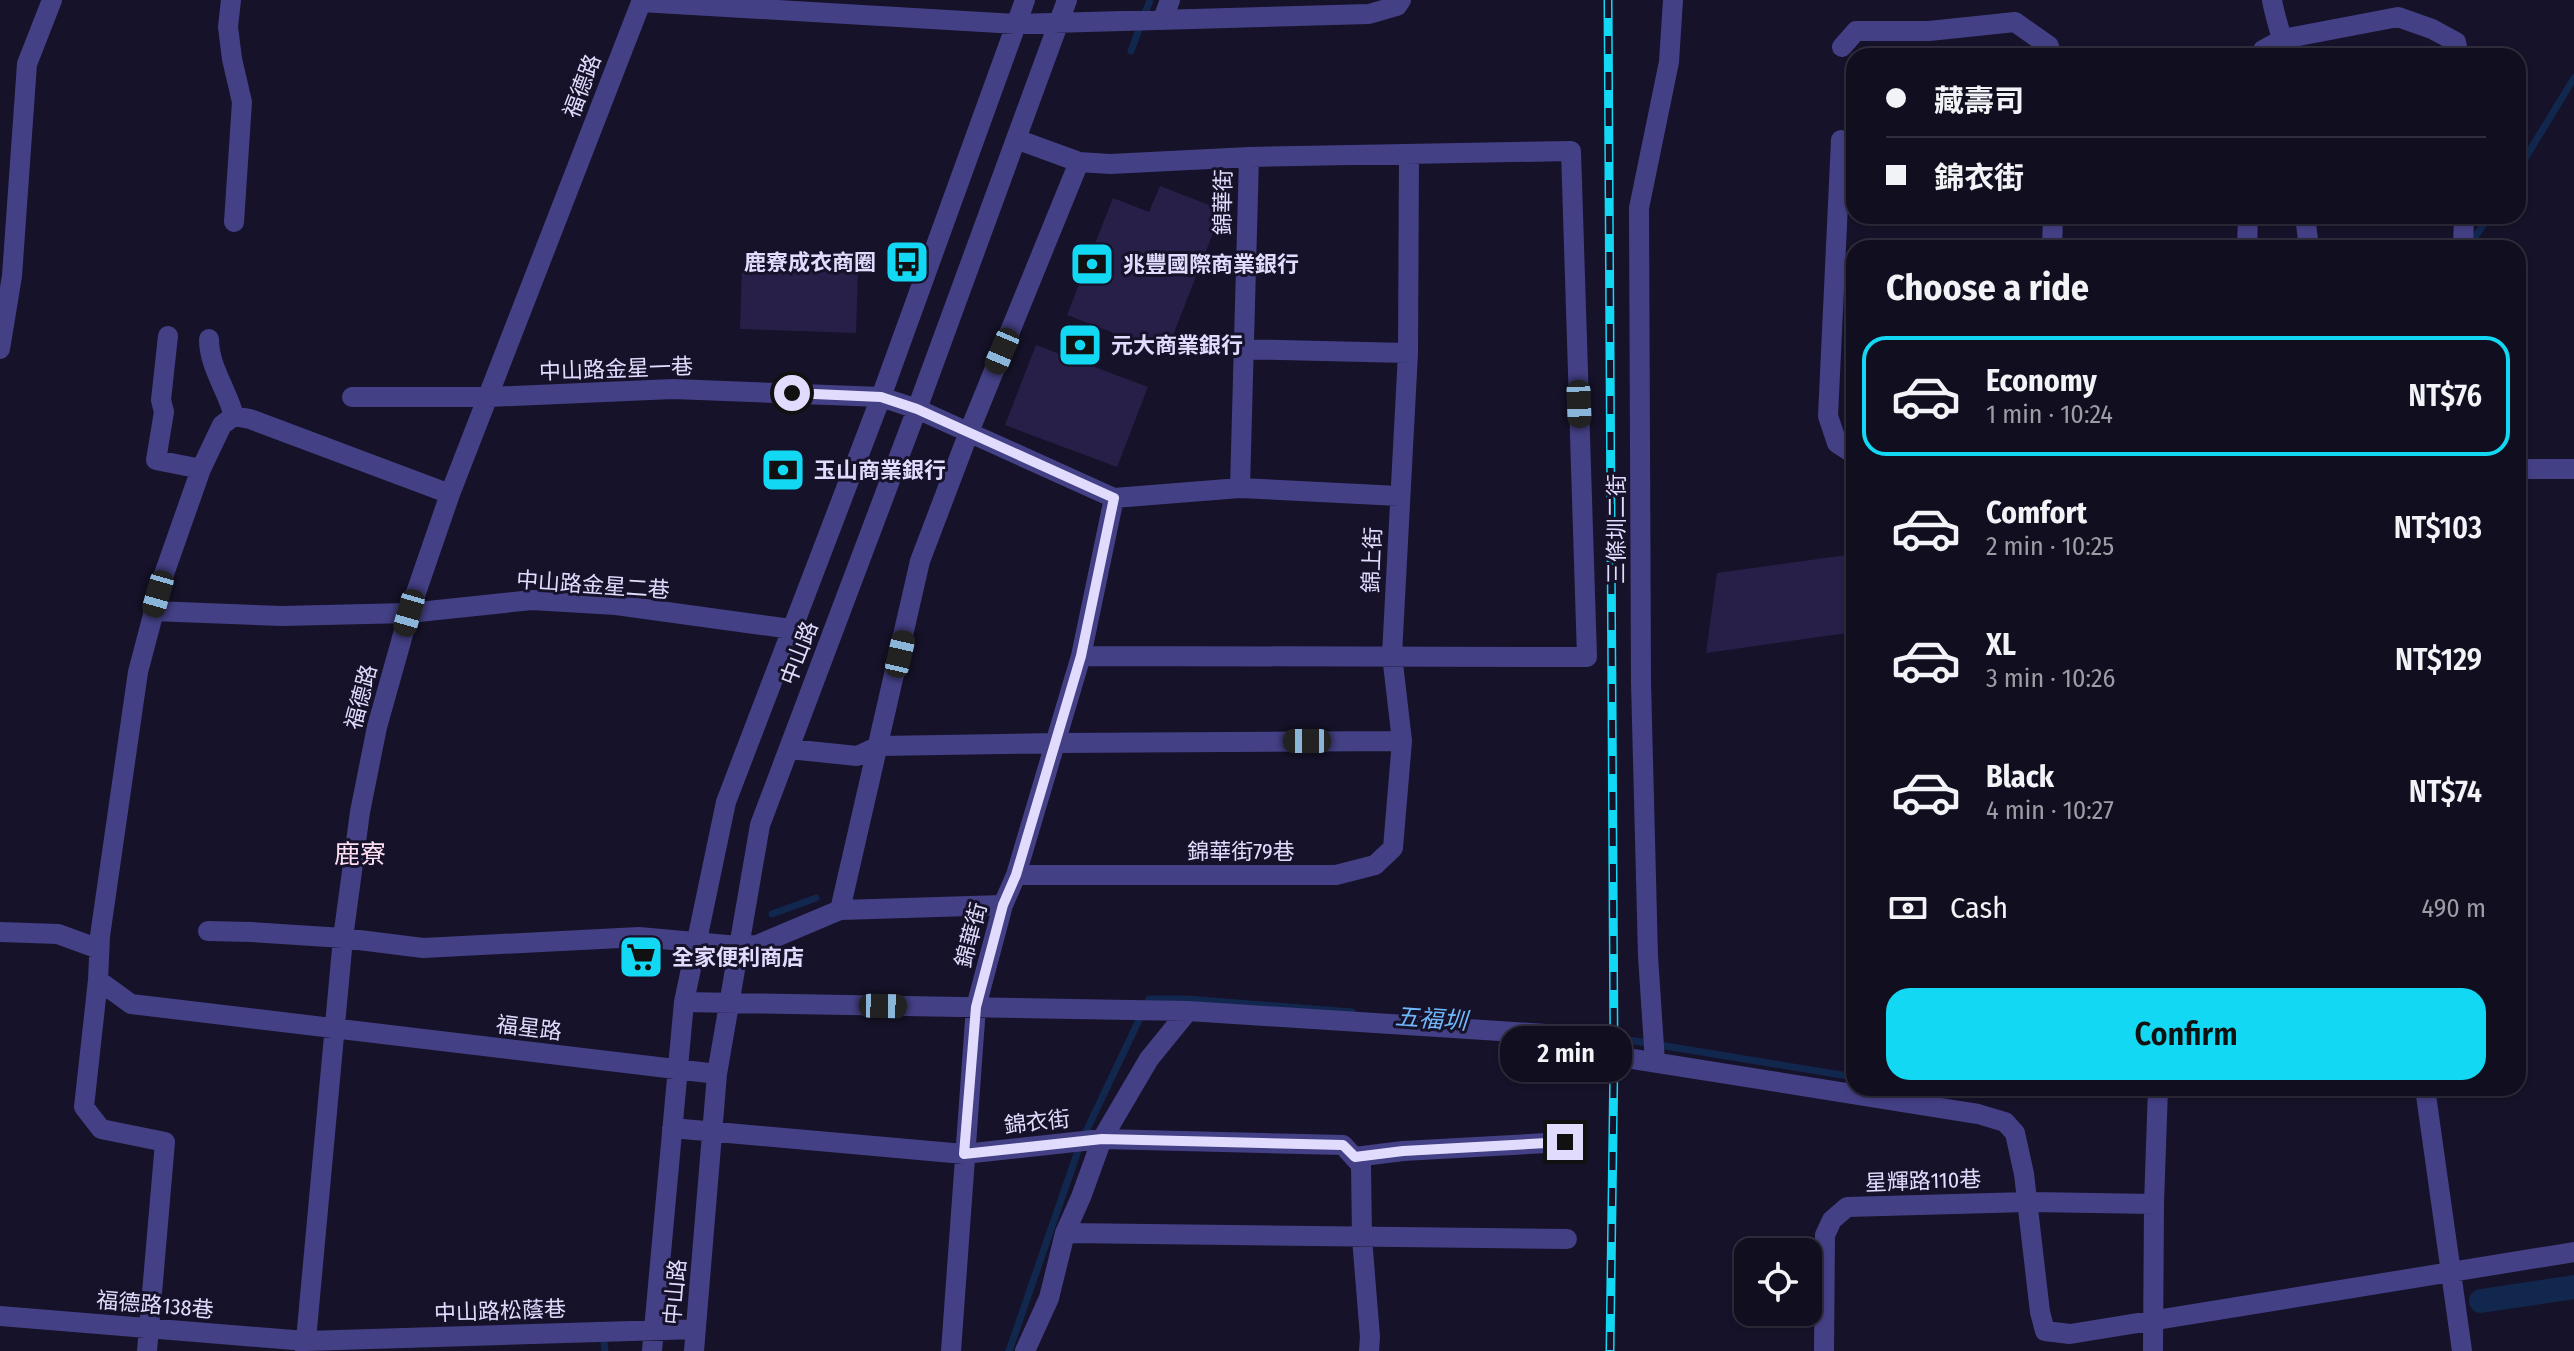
<!DOCTYPE html>
<html lang="en">
<head>
<meta charset="utf-8">
<style>
  body { margin:0; font-family:"Fira Sans Condensed","Noto Sans TC",sans-serif; background:#191728; color:#f1f3f6; height:100vh; display:flex; flex-direction:column; font-size:30px; white-space:nowrap }
  * { box-sizing:border-box; margin:0 }
  p { font-size:26px; color:#9c9ca4 }
  .icon { flex:none; width:44px; height:44px; fill:none; stroke:currentColor; stroke-width:2; stroke-linecap:round; stroke-linejoin:round }
  .map { position:relative; flex:1; overflow:hidden }
  .side { position:absolute; left:1846px; top:240px; width:680px; height:856px; display:flex; flex-direction:column; background:#100e1f; border-radius:24px; box-shadow:0 2px 6px #0004,0 0 0 2px #302e3d }
  .side>* { flex:none }
  .banner { position:absolute; left:1846px; top:48px; width:680px; height:176px; border-radius:24px; box-shadow:0 2px 6px #0004,0 0 0 2px #302e3d; display:grid; align-content:center; height:176px; padding:0 40px; background:#100e1f }
  .controls { position:absolute; left:1734px; top:1238px; display:grid; gap:16px }
  .controls a { display:grid; place-items:center; width:88px; height:88px; border-radius:16px; background:#100e1f; box-shadow:0 2px 6px #0004,0 0 0 2px #302e3d; font-size:40px }
  .end { position:absolute; width:36px; height:36px; margin:-18px; border:10px solid #e1dcfd; background:#111; box-shadow:0 0 0 4px #111 }
  .from { border-radius:50% }
  .bubble { position:absolute; height:56px; border-radius:24px; background:#100e1f; box-shadow:0 2px 6px #0004,0 0 0 2px #302e3d; font-size:26px; font-weight:600; line-height:56px; text-align:center }
  .car { position:absolute; width:24px; height:48px; margin:-24px -12px; border-radius:10px; box-shadow:0 0 6px 2px #0007; background:linear-gradient(#222 24%,#8ab4d8 0 40%,#222 0 76%,#8ab4d8 0 86%,#222 0) }
  .banner b { display:flex; align-items:center; gap:28px; height:76px; font-size:30px }
  .banner b+b { border-top:2px solid #302e3d }
  .banner i { width:20px; height:20px; background:#f1f3f6 }
  ul { padding:0; list-style:none }
  li { display:flex; align-items:center; gap:24px; height:120px; margin:0 16px 12px; padding:0 24px; border:4px solid transparent; border-radius:24px }
  li div { flex:1 }
  li b { display:block; font-size:30px }
  li em { font-style:normal; font-weight:600 }
  li.active { border-color:#13d8f3 }
  li>.icon { width:72px; height:72px; stroke-width:1.5 }
  h2 { padding:0 40px; font-size:36px; line-height:96px }
  .pay { display:flex; align-items:center; gap:20px; height:88px; padding:0 40px; font-size:30px }
  .pay p { margin-inline-start:auto }
  .cta { display:flex; gap:16px; margin-top:auto; padding:16px 40px }
  .cta a { flex:1; height:92px; border-radius:24px; background:#13d8f3; color:#111; font-size:32px; font-weight:600; line-height:92px; text-align:center }
  .map>svg:first-child { display:block }
  .lines { fill:none; stroke-linecap:round; stroke-linejoin:round }
  .stream { stroke:#12274d; stroke-width:7 }
  .canal { stroke:#12274d; stroke-width:24 }
  .building { fill:#281f49 }
  .minor { stroke:#444086; stroke-width:20 }
  .rail-casing { stroke:#13d8f3; stroke-width:9 }
  .rail { stroke:#161229; stroke-width:6; stroke-dasharray:18; stroke-linecap:butt }
  .route { stroke:#e1dcfd; stroke-width:10 }
  .labels { text-anchor:middle; dominant-baseline:central; stroke-width:6; stroke-linejoin:round; paint-order:stroke }
  .street-label { font-size:22px; fill:#e1dcfd; stroke:#161229 }
  .poi-label { font-size:22px; font-weight:bold; fill:#e1dcfd; stroke:#161229; text-anchor:start }
  .water-label { font-size:24px; font-style:italic; fill:#70b6f8; stroke:#161229 }
  .quarter-label { font-size:26px; fill:#fddef1; stroke:#161229 }
</style>
</head>
<body>
<div class="map">
<svg width="2574" height="1351" viewBox="0 0 2574 1351">
  <rect width="100%" height="100%" fill="#161229"/>
  <g class="lines">
    <path class="stream" d="M1131,51L1150,0
      M2518,170L2574,78
      M2469,246L2489,216
      M772,914L816,898
      M1556,1028L1854,1077
      M1920,1088H1922
      M604,1343L605,1351
      M1009,1351L1081,1142L1149,999H1187L1352,1012"/>
    <path class="canal" d="M2481,1301L2574,1287"/>
  </g>
  <path class="building" d="M1160,186L1222,210L1166,353L1067,315L1113,198L1149,212Z
    M742,266L858,271L856,333L740,329Z
    M1036,345L1148,387L1117,467L1005,425Z
    M1854,554V632L1706,653L1717,573Z"/>
  <g class="lines">
    <path class="minor" d="M231,0L228,27L232,59L242,102L234,222
      M2272,0C2275,19 2283,37 2285,56
      M641,2L1016,24L1369,14L1397,6L1401,0
      M1163,19L1170,0
      M1842,47L1856,31H1929L2015,22L2049,46L2051,56
      M2262,56L2263,50L2283,39L2398,17L2432,29L2456,42L2459,56
      M1016,139L1079,162L1110,164L1249,157L1571,151L1587,657L1081,656
      M1841,140L1828,416L1837,443L1854,454
      M2305,216L2309,248
      M2052,248L2053,216
      M2247,248L2248,216
      M2463,248L2464,216
      M168,336L161,400L164,412L156,460L201,469
      M209,339C209,367 227,389 234,416
      M0,349L12,276L27,64L52,0
      M1244,349L1408,353
      M352,397H489L673,389L881,397L917,409L1114,498L1240,488L1399,496
      M2518,469H2574
      M1240,488L1249,157
      M153,611L282,616L409,613L532,600L616,605L791,629
      M789,749L857,756L879,746L1055,743L1402,741
      M1016,875H1336L1375,865L1393,848L1402,741L1392,655L1408,353L1409,155
      M840,910L920,561L969,432L1079,162
      M208,931L251,932L343,938L423,948L639,937L738,946L757,945L840,910L1003,905
      M0,932L58,934L99,949
      M98,980L131,1004L717,1074
      M684,1002L1188,1011L1546,1034L1614,1056L1978,1114L2005,1122L2015,1133L2024,1174L2040,1312L2045,1331L2070,1334L2574,1252
      M1655,1062L1648,956L1641,682L1639,208L1669,62L1673,0
      M2425,1088L2462,1351
      M672,1128L964,1154L1102,1139L1343,1145L1361,1165L1362,1238L1370,1337L1369,1351
      M1355,1157L1403,1151L1565,1142
      M1065,1233L1567,1239
      M0,1316L306,1341L696,1329
      M147,1351L165,1142L101,1129L84,1107L98,980L100,936L138,672L163,577L201,469L222,425L234,416L250,419L450,494
      M305,1351L343,938L360,812L377,727L409,613L450,494L642,0
      M652,1351L684,1002L726,802L881,397L1025,0
      M694,1351L717,1074L760,825L917,409L1067,0
      M951,1351L976,1007L1003,905L1016,875L1081,656L1114,498
      M1025,1351L1049,1298L1065,1233L1081,1197L1102,1139L1149,1059L1188,1011
      M1824,1351L1825,1235L1832,1220L1847,1207L2027,1202L2154,1204
      M2153,1351L2154,1204L2158,1088"/>
    <g class="rail-casing">
      <path id="rail" d="M1608,0L1614,1056L1610,1351"/>
    </g>
    <use href="#rail" class="rail"/>
  </g>
  <g class="lines">
    <path class="route" d="M792,393L881,397L917,409L1114,498L1081,656L1016,875L1003,905L976,1007L964,1154L1102,1139L1343,1145L1355,1157L1403,1151L1565,1142"/>
  </g>
  <defs>
    <g id="bus-square" transform="scale(2.3)"><rect x="-9" y="-9" width="18" height="18" rx="4" fill="#13d8f3" stroke="#161229"/><path d="M-5-6H5V4H4V6H2V4H-2V6H-4V4H-5ZM-3.5-4V0h7V-4ZM-3.5 1.2v1.5H-2V1.2ZM2 1.2v1.5H3.5V1.2Z" fill="#111"/></g>
    <g id="bank-square" transform="scale(2.3)"><rect x="-9" y="-9" width="18" height="18" rx="4" fill="#13d8f3" stroke="#161229"/><path d="M-6-4H6V4H-6ZM0-2.3a2.3 2.3 0 1 0 0 4.6a2.3 2.3 0 1 0 0-4.6Z" fill="#111"/></g>
    <g id="supermarket-square" transform="scale(2.3)"><rect x="-9" y="-9" width="18" height="18" rx="4" fill="#13d8f3" stroke="#161229"/><path d="M-6-5.5h2.5l.6 2H6L4.5 2H-2.5L-4.4-4H-6ZM-1.5 3.2a1.3 1.3 0 1 0 .1 0ZM3 3.2a1.3 1.3 0 1 0 .1 0Z" fill="#111"/></g>
  </defs>
  <g fill-rule="evenodd">
    <use href="#bus-square" x="907" y="262"/>
    <use href="#bank-square" x="1092" y="264"/>
    <use href="#bank-square" x="1080" y="345"/>
    <use href="#bank-square" x="783" y="470"/>
    <use href="#supermarket-square" x="641" y="957"/>
  </g>
  <g class="labels">
    <g class="street-label">
      <text transform="translate(582 86) rotate(-69)">福德路</text>
      <text transform="translate(1223 202) rotate(-89)">錦華街</text>
      <text transform="translate(616 369) rotate(-2)">中山路金星一巷</text>
      <text transform="translate(1616 529) rotate(-90)">三條圳二街</text>
      <text transform="translate(1372 560) rotate(-88)">錦上街</text>
      <text transform="translate(593 585) rotate(4)">中山路金星二巷</text>
      <text transform="translate(799 653) rotate(-69)">中山路</text>
      <text transform="translate(361 697) rotate(-75)">福德路</text>
      <text x="1241" y="851">錦華街79巷</text>
      <text transform="translate(971 935) rotate(-75)">錦華街</text>
      <text transform="translate(529 1028) rotate(7)">福星路</text>
      <text transform="translate(1037 1122) rotate(-6)">錦衣街</text>
      <text transform="translate(1923 1181) rotate(-2)">星輝路110巷</text>
      <text transform="translate(675 1292) rotate(-85)">中山路</text>
      <text transform="translate(155 1305) rotate(5)">福德路138巷</text>
      <text transform="translate(500 1311) rotate(-2)">中山路松蔭巷</text>
    </g>
    <g class="poi-label">
      <text x="876" y="262" text-anchor="end">鹿寮成衣商圈</text>
      <text x="1123" y="264">兆豐國際商業銀行</text>
      <text x="1111" y="345">元大商業銀行</text>
      <text x="814" y="470">玉山商業銀行</text>
      <text x="672" y="957">全家便利商店</text>
    </g>
    <g class="water-label">
      <text transform="translate(1431 1019) rotate(4)">五福圳</text>
    </g>
    <g class="quarter-label">
      <text x="360" y="854">鹿寮</text>
    </g>
  </g>
</svg>
<div class="controls">
<a><svg class="icon" aria-label="locate" viewBox="0 0 24 24"><circle cx="12" cy="12" r="6"/><path d="M12 2v4M12 18v4M2 12h4M18 12h4"/></svg></a>
</div>
<i class="end from" style="left:792px;top:393px"></i>
<i class="end" style="left:1565px;top:1142px"></i>
<div class="bubble" style="left:1500px;top:1026px;width:132px">2 min</div>
<i class="car" style="left:1002px;top:351px;rotate:203deg"></i>
<i class="car" style="left:1579px;top:404px;rotate:178deg"></i>
<i class="car" style="left:158px;top:594px;rotate:196deg"></i>
<i class="car" style="left:409px;top:613px;rotate:196deg"></i>
<i class="car" style="left:900px;top:654px;rotate:13deg"></i>
<i class="car" style="left:1307px;top:741px;rotate:270deg"></i>
<i class="car" style="left:883px;top:1006px;rotate:91deg"></i>
<div class="banner">
<b><i class="from"></i>藏壽司</b>
<b><i></i>錦衣街</b>
</div>
<section class="side">
<h2>Choose a ride</h2>
<ul>
<li class="active"><svg class="icon" aria-label="car" viewBox="0 0 24 24"><path d="M5 17H2v-5l4-1 3-4h7l3 4 3 1v5h-3M9 17h6M6 11h13"/><circle cx="7" cy="17" r="2"/><circle cx="17" cy="17" r="2"/></svg><div><b>Economy</b><p>1 min · 10:24</p></div><em>NT$76</em></li>
<li><svg class="icon" aria-label="car" viewBox="0 0 24 24"><path d="M5 17H2v-5l4-1 3-4h7l3 4 3 1v5h-3M9 17h6M6 11h13"/><circle cx="7" cy="17" r="2"/><circle cx="17" cy="17" r="2"/></svg><div><b>Comfort</b><p>2 min · 10:25</p></div><em>NT$103</em></li>
<li><svg class="icon" aria-label="car" viewBox="0 0 24 24"><path d="M5 17H2v-5l4-1 3-4h7l3 4 3 1v5h-3M9 17h6M6 11h13"/><circle cx="7" cy="17" r="2"/><circle cx="17" cy="17" r="2"/></svg><div><b>XL</b><p>3 min · 10:26</p></div><em>NT$129</em></li>
<li><svg class="icon" aria-label="car" viewBox="0 0 24 24"><path d="M5 17H2v-5l4-1 3-4h7l3 4 3 1v5h-3M9 17h6M6 11h13"/><circle cx="7" cy="17" r="2"/><circle cx="17" cy="17" r="2"/></svg><div><b>Black</b><p>4 min · 10:27</p></div><em>NT$74</em></li>
</ul>
<div class="pay"><svg class="icon" aria-label="cash" viewBox="0 0 24 24"><path d="M3 7h18v10H3z"/><circle cx="12" cy="12" r="2"/></svg>Cash<p>490 m</p></div>
<div class="cta"><a>Confirm</a></div>
</section>
</div>
</body>
</html>
